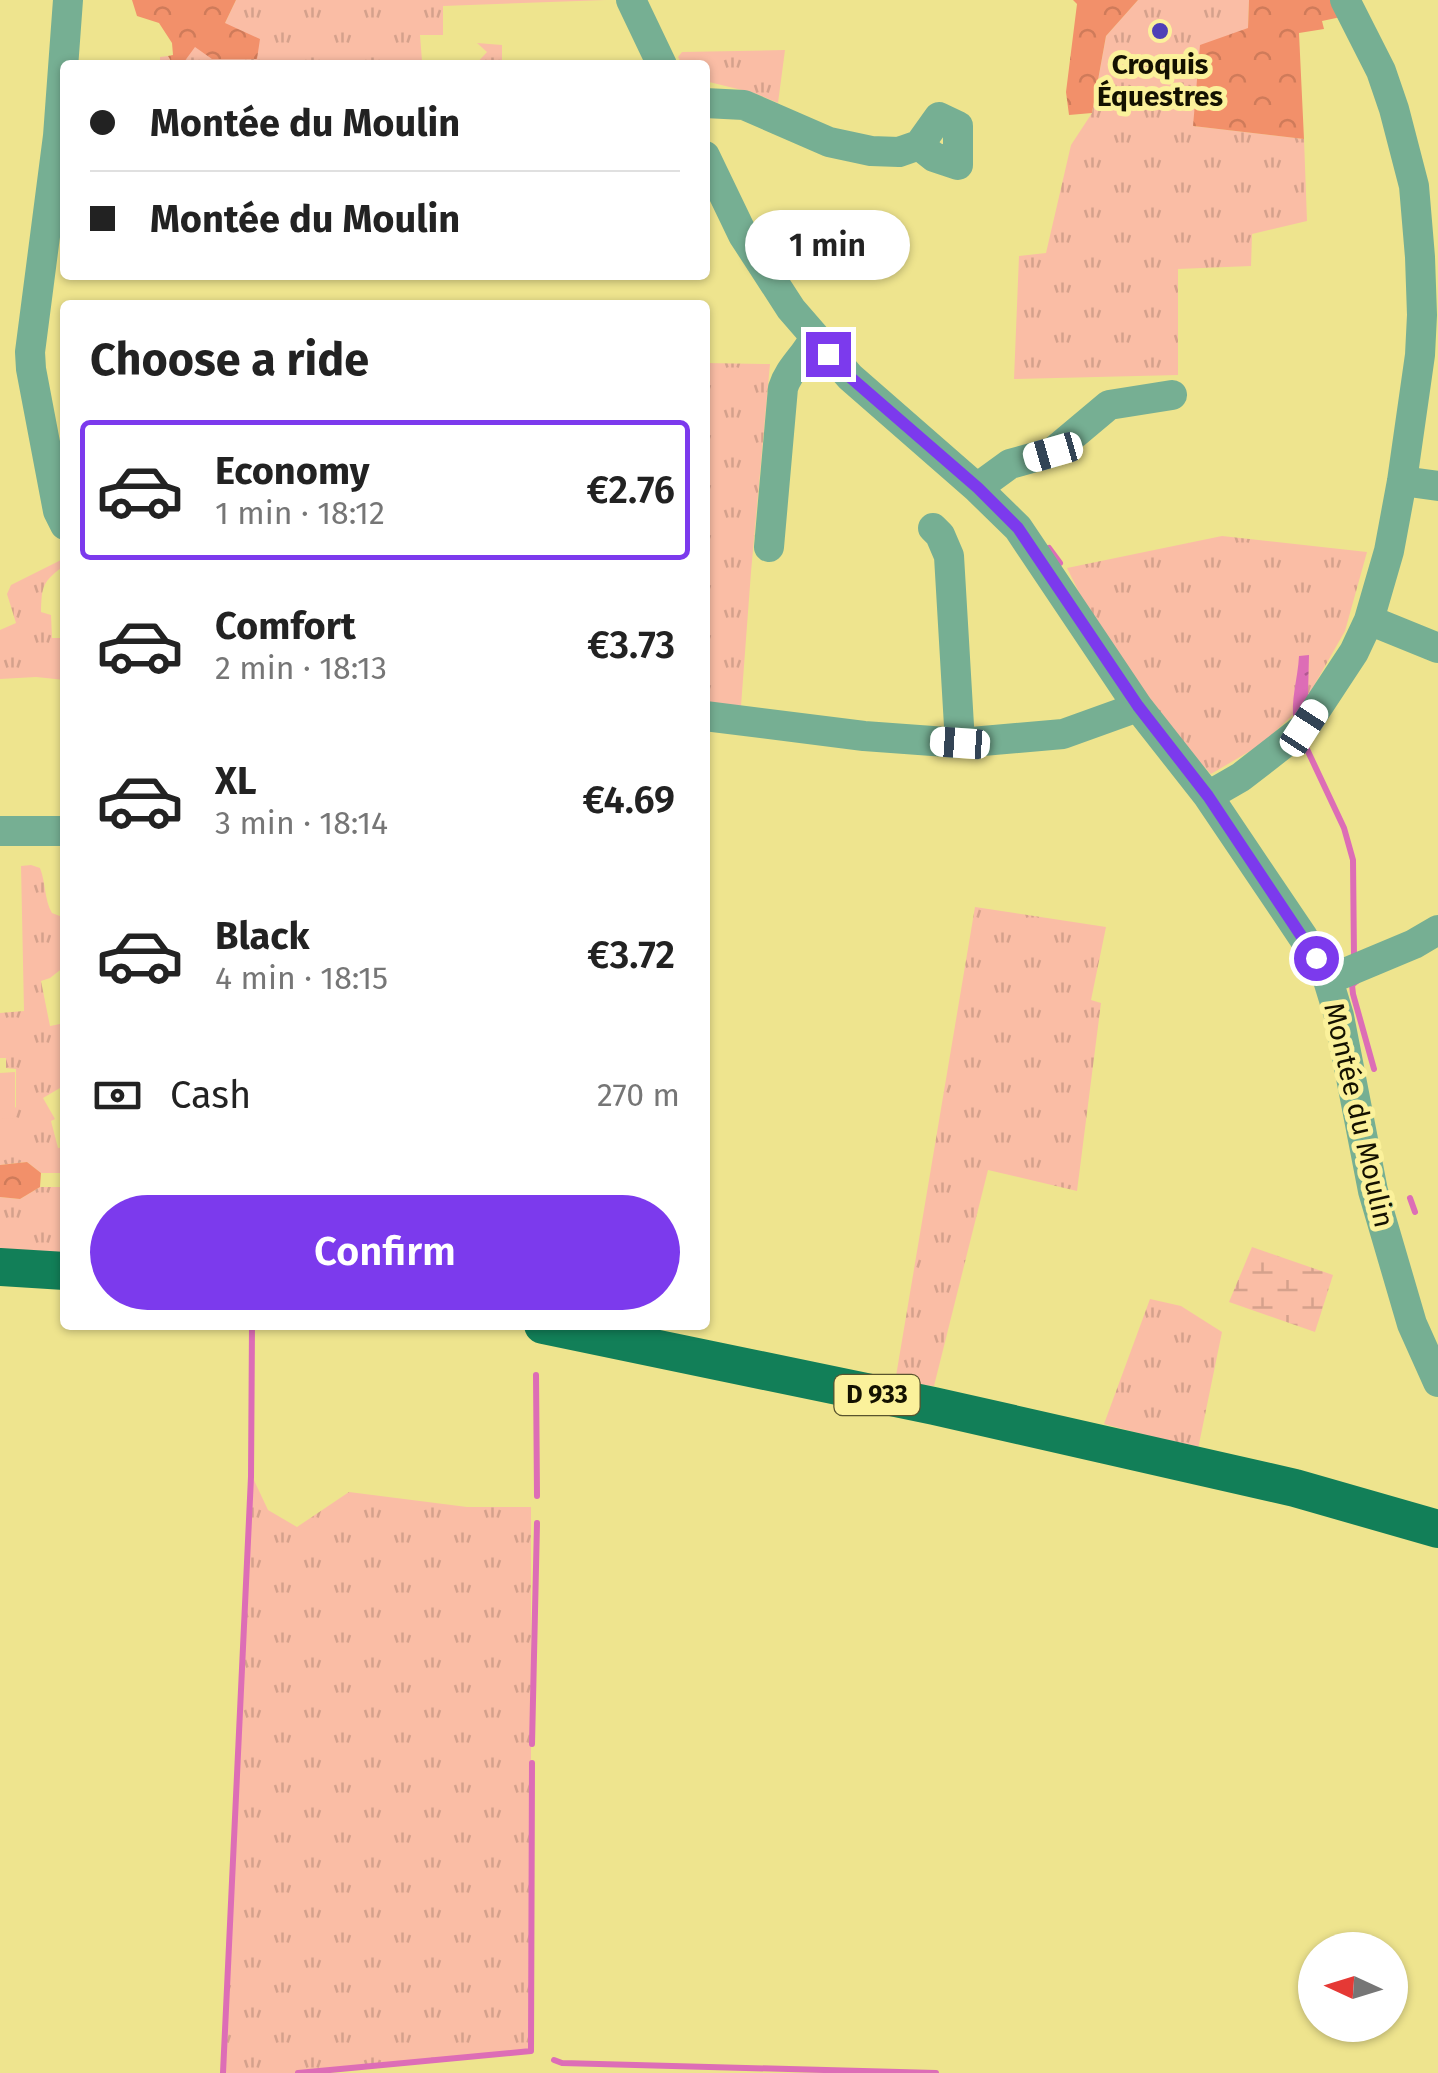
<!DOCTYPE html>
<html lang="en">
<head>
<meta charset="utf-8">
<style>
  body { margin:0; font-family:"Fira Sans",sans-serif; background:#f2f2f2; color:#222; height:100vh; display:flex; flex-direction:column; font-size:38px; white-space:nowrap }
  * { box-sizing:border-box; margin:0 }
  p { font-size:32px; color:#767676 }
  .icon { flex:none; width:55px; height:55px; fill:none; stroke:currentColor; stroke-width:2; stroke-linecap:round; stroke-linejoin:round }
  .map { position:relative; flex:1; overflow:hidden }
  .side { position:absolute; left:60px; top:300px; width:650px; height:1030px; display:flex; flex-direction:column; background:#fff; border-radius:10px; box-shadow:0 2px 8px #0004 }
  .side>* { flex:none }
  .hud { position:absolute; left:60px; top:60px; width:650px; height:220px; border-radius:10px; box-shadow:0 2px 8px #0004; display:grid; align-content:center; height:220px; padding:0 30px; background:#fff }
  .needle { width:65px; rotate:274deg }
  .fabs { position:absolute; left:1298px; top:1932px; display:grid; gap:20px }
  .fabs a { display:grid; place-items:center; width:110px; height:110px; border-radius:50%; background:#fff; box-shadow:0 2px 8px #0004; font-size:50px }
  .end { position:absolute; width:45px; height:45px; margin:-22px; border:12px solid #7c3aed; background:#fff; box-shadow:0 0 0 5px #fff }
  .from { border-radius:50% }
  .bubble { position:absolute; height:70px; border-radius:35px; background:#fff; box-shadow:0 2px 8px #0004; font-size:32px; font-weight:600; line-height:70px; text-align:center }
  .car { position:absolute; width:30px; height:60px; margin:-30px -15px; border-radius:12px; box-shadow:0 0 8px 2px #0007; background:linear-gradient(#fff 24%,#345 0 40%,#fff 0 76%,#345 0 86%,#fff 0) }
  .hud b { display:flex; align-items:center; gap:35px; height:95px; font-size:38px }
  .hud b+b { border-top:2px solid #e0e0e0 }
  .hud i { width:25px; height:25px; background:#222 }
  ul { padding:0; list-style:none }
  li { display:flex; align-items:center; gap:30px; height:140px; margin:0 20px 15px; padding:0 10px; border:5px solid transparent; border-radius:10px }
  li div { flex:1 }
  li b { display:block; font-size:38px }
  li em { font-style:normal; font-weight:600 }
  li.current { border-color:#7c3aed }
  li>.icon { width:90px; height:90px; stroke-width:1.5 }
  h2 { padding:0 30px; font-size:45px; line-height:120px }
  .pay { display:flex; align-items:center; gap:25px; height:110px; padding:0 30px; font-size:38px }
  .pay p { margin-inline-start:auto }
  .cta { display:flex; gap:20px; margin-top:auto; padding:20px 30px }
  .cta a { flex:1; height:115px; border-radius:60px; background:#7c3aed; color:#fff; font-size:40px; font-weight:600; line-height:115px; text-align:center }
  .map>svg:first-child { display:block }
  .grass { fill:url(#grass-tufts) }
  .forest { fill:url(#forest-crowns) }
  .wetland { fill:url(#wetland-marsh) }
  .garden { fill:#fabda5 }
  .water { fill:url(#water-ripples) }
  .lines { fill:none; stroke-linecap:round; stroke-linejoin:round }
  .stream { stroke:#dd6db6; stroke-width:6 }
  .minor { stroke:#76af93; stroke-width:30 }
  .major { stroke:#127f58; stroke-width:38 }
  .route { stroke:#7c3aed; stroke-width:12 }
  .poi-dot { fill:#4e40b7; stroke:#fbf19b; stroke-width:4 }
  .labels { text-anchor:middle; dominant-baseline:central; stroke-width:10; stroke-linejoin:round; paint-order:stroke }
  .shield { fill:#fbf19b; stroke:#59542e; stroke-width:2.5 }
  .shield-label { font-size:25px; font-weight:bold; fill:#141100 }
  .poi-label { font-size:28px; font-weight:bold; fill:#141100; stroke:#fbf19b }
  .street-label { font-size:28px; fill:#141100; stroke:#fbf19b }
</style>
</head>
<body>
<div class="map">
<svg width="1438" height="2073" viewBox="0 0 1438 2073">
  <defs>
    <pattern id="grass-tufts" width="24" height="20" patternUnits="userSpaceOnUse" patternTransform="scale(2.5)"><rect width="24" height="20" fill="#fabda5"/><path d="M3 7l-1-3M5 7V3M7 7l1-3M15 17l-1-3M17 17v-4M19 17l1-3" fill="none" stroke="#d5a18c"/></pattern>
    <pattern id="forest-crowns" width="20" height="18" patternUnits="userSpaceOnUse" patternTransform="scale(2.5)"><rect width="20" height="18" fill="#f2906a"/><path d="M2 6a3 3 0 1 1 6 0M12 15a3 3 0 1 1 6 0" fill="none" stroke="#cf7b5a"/></pattern>
    <pattern id="wetland-marsh" width="20" height="14" patternUnits="userSpaceOnUse" patternTransform="scale(2.5)"><rect width="20" height="14" fill="#fabda5"/><path d="M1 5h8M5 5V1M11 12h8M15 12V8" fill="none" stroke="#d5a18c"/></pattern>
    <pattern id="water-ripples" width="26" height="14" patternUnits="userSpaceOnUse" patternTransform="scale(2.5)"><rect width="26" height="14" fill="#dd6db6"/><path d="M2 4q2-2 4 0t4 0M15 11q2-2 4 0t4 0" fill="none" stroke="#b25892"/></pattern>
  </defs>
  <rect width="100%" height="100%" fill="#eee48e"/>
  <path class="grass" d="M236,0H606L443,6V35H420L422,61H459L463,65H160V57L168,56L171,61L195,46L225,23Z
    M1138,0H1249L1248,28L1193,126L1304,139L1307,221L1252,234L1251,266L1178,269V375L1014,379L1019,256L1046,253L1071,145L1092,113L1106,36Z
    M477,43L502,45V65H475L487,52Z
    M785,50L778,103L754,93L705,81V65H683L678,57L682,52Z
    M705,363L770,364L751,572L741,706L705,702Z
    M1222,536L1367,552L1345,631L1303,705L1262,744L1211,774L1145,706L1099,633L1067,568Z
    M61,560V568C41,583 42,589 41,612L51,615L52,638H65V680L36,677L0,679V630L16,623L7,594L11,585Z
    M31,865L40,868C46,883 44,899 52,913L65,918L64,967L50,978L41,981L50,1026L65,1023V1085L43,1098L55,1119L51,1121L58,1148L65,1147V1173H41L27,1162L0,1165V1119L16,1107V1069L6,1068V1058H0V1013L24,1011L21,866Z
    M975,907L1106,927L1091,1000L1101,1003L1077,1191L988,1170L934,1386L895,1382Z
    M40,1187H65V1262L0,1259V1197L20,1199Z
    M1150,1299L1181,1306L1222,1332L1198,1449L1104,1424Z
    M253,1478L268,1510L297,1527L349,1492L467,1507H531V2051L298,2073H223Z"/>
  <path class="forest" d="M132,0H236L225,23L260,39L257,59H212L195,47L184,62L171,61L168,56L173,55L172,43L159,23L137,16Z
    M1073,0H1138L1106,36L1092,113L1069,115L1066,92L1077,4Z
    M1249,0H1335L1341,17L1322,21L1324,29L1299,33L1304,139L1193,126L1200,45L1248,28Z
    M27,1162L41,1173L40,1187L20,1199L0,1197V1165Z"/>
  <path class="wetland" d="M1252,1247L1333,1275L1315,1332L1229,1302Z"/>
  <path class="garden" d="M15,1072V1118L0,1119V1073Z"/>
  <path class="water" d="M1309,655L1308,696L1294,722C1290,701 1298,678 1299,656Z"/>
  <g class="lines">
    <path class="stream" d="M1049,548L1060,563
      M1305,745L1344,828L1353,860L1354,957
      M1357,981L1352,985L1353,994L1374,1069
      M1410,1198L1415,1212
      M536,1375L537,1496
      M532,1744L537,1523
      M554,2060L562,2063L936,2073
      M223,2073L251,1477L252,1325
      M298,2073L531,2051L532,1763"/>
    <path class="minor" d="M631,0L662,65
      M705,103L744,105L829,142L871,151L899,152L919,145L939,117L958,126V165L934,157L919,145
      M705,156L743,235L791,309L850,377L977,488L1018,528L1138,707L1208,796L1303,937L1328,980L1339,1016L1373,1191L1412,1324L1438,1382
      M1402,481L1438,486
      M977,488L1010,464L1053,452L1109,405L1172,395
      M65,525L58,511L31,369L30,352L58,136L68,0
      M933,528L940,535L949,556L960,743
      M769,547L783,388C789,368 806,356 814,338
      M1369,620L1438,648
      M705,716L864,736L960,743L1063,734L1138,707
      M1208,796L1241,777L1304,728L1354,652L1369,620L1389,551L1402,481L1420,355L1422,315L1420,257L1414,186L1394,109L1381,71L1345,0
      M0,831H65
      M1328,980L1414,944L1438,930"/>
    <path class="major" d="M0,1267L65,1271
      M543,1325L934,1406L1295,1488L1438,1529"/>
  </g>
  <g class="lines">
    <path class="route" d="M828,354L850,377L978,488L1018,528L1138,706L1208,796L1316,958"/>
  </g>
  <circle class="poi-dot" cx="1160" cy="31" r="10"/>
  <g class="labels">
    <rect class="shield" x="834.5" y="1375" width="85" height="40" rx="8"/>
    <g class="shield-label">
      <text x="877" y="1395">D 933</text>
    </g>
    <g class="poi-label">
      <text x="1160" y="64">Croquis<tspan x="1160" dy="32">Équestres</tspan></text>
    </g>
    <g class="street-label">
      <text transform="translate(1359 1115) rotate(77)">Montée du Moulin</text>
    </g>
  </g>
</svg>
<div class="fabs">
<a><svg class="needle" viewBox="-14 -14 28 28"><path d="M0-13l5 13h-10z" fill="#e53935"/><path d="M0 13l5-13h-10z" fill="#767676"/></svg></a>
</div>
<i class="end from" style="left:1316px;top:958px"></i>
<i class="end" style="left:828px;top:354px"></i>
<div class="bubble" style="left:745px;top:210px;width:165px">1 min</div>
<i class="car" style="left:1053px;top:452px;rotate:254deg"></i>
<i class="car" style="left:1304px;top:728px;rotate:33deg"></i>
<i class="car" style="left:960px;top:743px;rotate:274deg"></i>
<div class="hud">
<b><i class="from"></i>Montée du Moulin</b>
<b><i></i>Montée du Moulin</b>
</div>
<section class="side">
<h2>Choose a ride</h2>
<ul>
<li class="current"><svg class="icon" aria-label="car" viewBox="0 0 24 24"><path d="M5 17H2v-5l4-1 3-4h7l3 4 3 1v5h-3M9 17h6M6 11h13"/><circle cx="7" cy="17" r="2"/><circle cx="17" cy="17" r="2"/></svg><div><b>Economy</b><p>1 min · 18:12</p></div><em>€2.76</em></li>
<li><svg class="icon" aria-label="car" viewBox="0 0 24 24"><path d="M5 17H2v-5l4-1 3-4h7l3 4 3 1v5h-3M9 17h6M6 11h13"/><circle cx="7" cy="17" r="2"/><circle cx="17" cy="17" r="2"/></svg><div><b>Comfort</b><p>2 min · 18:13</p></div><em>€3.73</em></li>
<li><svg class="icon" aria-label="car" viewBox="0 0 24 24"><path d="M5 17H2v-5l4-1 3-4h7l3 4 3 1v5h-3M9 17h6M6 11h13"/><circle cx="7" cy="17" r="2"/><circle cx="17" cy="17" r="2"/></svg><div><b>XL</b><p>3 min · 18:14</p></div><em>€4.69</em></li>
<li><svg class="icon" aria-label="car" viewBox="0 0 24 24"><path d="M5 17H2v-5l4-1 3-4h7l3 4 3 1v5h-3M9 17h6M6 11h13"/><circle cx="7" cy="17" r="2"/><circle cx="17" cy="17" r="2"/></svg><div><b>Black</b><p>4 min · 18:15</p></div><em>€3.72</em></li>
</ul>
<div class="pay"><svg class="icon" aria-label="cash" viewBox="0 0 24 24"><path d="M3 7h18v10H3z"/><circle cx="12" cy="12" r="2"/></svg>Cash<p>270 m</p></div>
<div class="cta"><a>Confirm</a></div>
</section>
</div>
</body>
</html>
